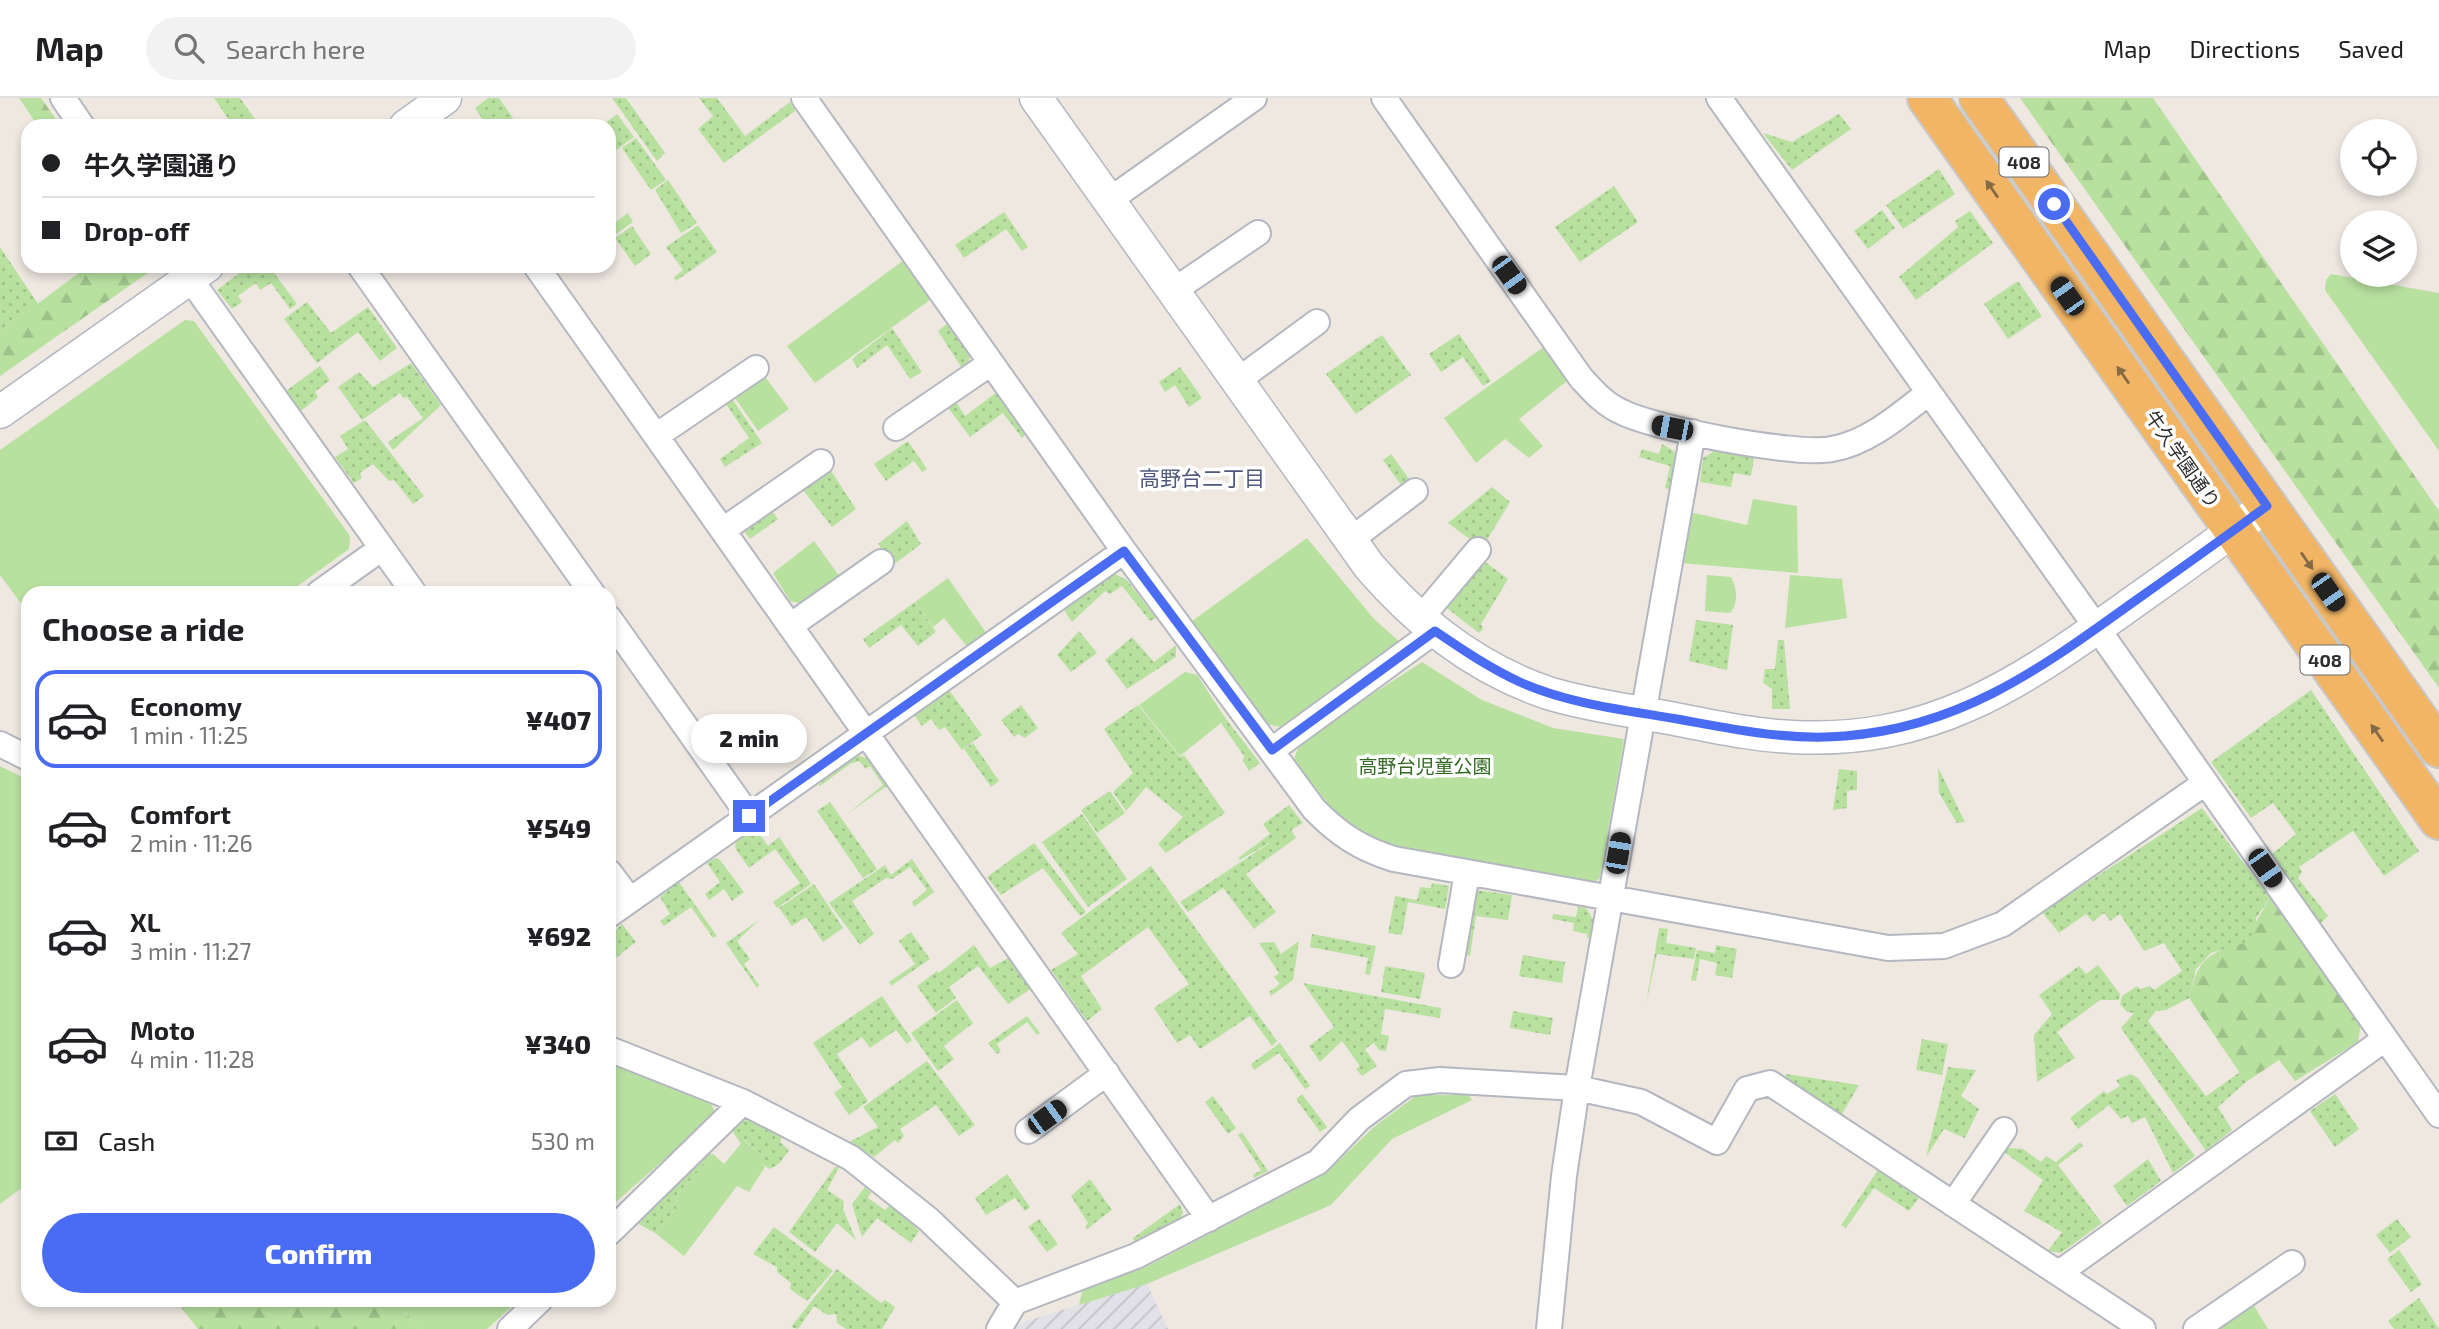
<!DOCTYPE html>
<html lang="en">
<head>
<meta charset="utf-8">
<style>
  body { margin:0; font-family:"Exo 2","Noto Sans JP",sans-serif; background:#f2f2f2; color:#202124; height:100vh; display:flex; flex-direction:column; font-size:26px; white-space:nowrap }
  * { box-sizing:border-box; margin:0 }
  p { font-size:23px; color:#757577 }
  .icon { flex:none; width:38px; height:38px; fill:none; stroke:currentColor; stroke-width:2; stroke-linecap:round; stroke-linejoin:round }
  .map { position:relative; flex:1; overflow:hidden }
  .panel { position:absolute; left:21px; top:488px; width:595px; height:721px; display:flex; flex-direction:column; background:#fff; border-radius:21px; box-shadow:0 4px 10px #0003 }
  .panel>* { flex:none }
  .banner { position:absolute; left:21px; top:21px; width:595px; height:154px; border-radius:21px; box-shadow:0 4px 10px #0003; display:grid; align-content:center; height:154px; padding:0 21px; background:#fff }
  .controls { position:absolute; left:2340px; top:21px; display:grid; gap:14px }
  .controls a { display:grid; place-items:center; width:77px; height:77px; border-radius:50%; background:#fff; box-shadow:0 4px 10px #0003; font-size:35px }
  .end { position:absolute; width:32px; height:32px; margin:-16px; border:9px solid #496cf2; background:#fff; box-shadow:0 0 0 4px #fff }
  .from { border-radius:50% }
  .bubble { position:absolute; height:49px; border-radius:24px; background:#fff; box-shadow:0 4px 10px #0003; font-size:23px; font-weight:800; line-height:49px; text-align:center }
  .car { position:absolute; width:21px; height:42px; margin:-21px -10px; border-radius:9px; box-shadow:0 0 5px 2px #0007; background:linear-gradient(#222 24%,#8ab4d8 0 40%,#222 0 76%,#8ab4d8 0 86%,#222 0) }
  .banner b { display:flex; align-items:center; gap:24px; height:66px; font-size:26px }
  .banner b+b { border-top:2px solid #e0e0e0 }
  .banner i { width:18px; height:18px; background:#202124 }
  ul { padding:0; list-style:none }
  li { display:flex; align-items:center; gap:21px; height:98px; margin:0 14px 10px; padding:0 7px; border:4px solid transparent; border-radius:21px }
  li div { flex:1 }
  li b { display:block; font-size:26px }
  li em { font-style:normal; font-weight:800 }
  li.active { border-color:#496cf2 }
  li>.icon { width:63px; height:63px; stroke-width:1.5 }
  h2 { padding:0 21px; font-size:32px; line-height:84px }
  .pay { display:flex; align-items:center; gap:18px; height:77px; padding:0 21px; font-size:26px }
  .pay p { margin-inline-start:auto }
  .cta { display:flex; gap:14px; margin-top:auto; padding:14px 21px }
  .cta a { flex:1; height:80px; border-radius:42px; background:#496cf2; color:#fff; font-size:28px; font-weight:800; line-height:80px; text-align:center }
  header { display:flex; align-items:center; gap:42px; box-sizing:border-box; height:98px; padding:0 35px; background:#fff; border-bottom:2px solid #e0e0e0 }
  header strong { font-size:33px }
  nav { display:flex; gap:38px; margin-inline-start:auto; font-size:24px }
  .search { width:490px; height:63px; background:#f2f2f2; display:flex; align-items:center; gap:18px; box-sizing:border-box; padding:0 24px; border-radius:38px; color:#757577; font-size:26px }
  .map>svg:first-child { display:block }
  .industrial { fill:url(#industrial-furrows) }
  .grass { fill:#b8e1a0 }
  .forest { fill:url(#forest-firs) }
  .garden { fill:url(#garden-dots) }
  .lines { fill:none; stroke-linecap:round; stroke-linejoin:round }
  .minor-casing { stroke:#b4b7c0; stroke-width:28 }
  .tertiary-casing { stroke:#b4b7c0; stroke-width:35 }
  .trunk-casing { stroke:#c8c8c8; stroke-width:42 }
  .minor { stroke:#fff; stroke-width:24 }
  .tertiary { stroke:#fff; stroke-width:32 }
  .trunk { stroke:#f1b565; stroke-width:38 }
  .oneway { fill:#856a46 }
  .route { stroke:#496cf2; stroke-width:9 }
  .labels { text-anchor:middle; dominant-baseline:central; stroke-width:7; stroke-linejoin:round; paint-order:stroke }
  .shield { fill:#fff; stroke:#6c6c6c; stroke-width:2 }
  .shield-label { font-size:18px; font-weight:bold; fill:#2d2d2d }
  .street-label { font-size:19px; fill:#2d2d2d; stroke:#fff }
  .park-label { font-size:19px; fill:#30691f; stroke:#fff }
  .neighbourhood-label { font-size:21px; fill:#4f587d; stroke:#fff }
</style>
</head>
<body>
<header>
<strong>Map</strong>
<div class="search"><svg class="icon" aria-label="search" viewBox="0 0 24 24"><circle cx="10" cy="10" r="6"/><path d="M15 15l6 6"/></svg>Search here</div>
<nav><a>Map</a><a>Directions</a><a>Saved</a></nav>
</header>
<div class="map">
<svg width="2439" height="1231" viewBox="0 0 2439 1231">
  <defs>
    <pattern id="industrial-furrows" width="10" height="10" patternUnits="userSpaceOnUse" patternTransform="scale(1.75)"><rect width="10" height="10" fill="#e2e1e7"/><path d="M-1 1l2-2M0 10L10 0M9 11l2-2" fill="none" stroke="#c2c1c6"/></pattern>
    <pattern id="forest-firs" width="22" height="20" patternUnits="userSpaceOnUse" patternTransform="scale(1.75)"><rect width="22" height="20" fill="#b8e1a0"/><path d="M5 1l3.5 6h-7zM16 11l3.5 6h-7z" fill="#9ec18a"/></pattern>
    <pattern id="garden-dots" width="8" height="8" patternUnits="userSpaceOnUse" patternTransform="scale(1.75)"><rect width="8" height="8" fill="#b8e1a0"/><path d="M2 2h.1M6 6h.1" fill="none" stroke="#9ec18a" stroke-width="1.8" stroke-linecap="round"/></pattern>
  </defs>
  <rect width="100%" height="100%" fill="#eee8e1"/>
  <path class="industrial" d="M1147,1186L1168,1231H1014L1017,1226Z"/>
  <path class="grass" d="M628,115L633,124L609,141V129Z
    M904,162L930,202L815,285L787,248Z
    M2331,176L2439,195V353L2325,192L2326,182Z
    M185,222L194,223L350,438L349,451L288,495H28V515L0,477V352Z
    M1545,248L1567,283L1519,321L1543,348L1529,360L1505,341L1476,365L1444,320Z
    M763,276L789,311L758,333L733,297Z
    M1753,401L1797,408L1798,475L1681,465L1690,414L1747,427Z
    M1307,440L1374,521L1401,545L1280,629L1267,626L1192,523Z
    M814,443L840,479L804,506L790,503L773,475Z
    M1707,477L1731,479C1737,490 1739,505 1730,515L1705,513Z
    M1790,477L1842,481L1847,520L1785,530Z
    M948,480L987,536L968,550L944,520L933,529L915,504Z
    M1422,564L1482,602L1553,630L1624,641L1600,780L1589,788L1389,748L1358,734L1333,712L1294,662L1300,643Z
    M1185,574L1197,577L1226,621L1180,658L1139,607Z
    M0,668L28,682V1085L0,1106Z
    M609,963L710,1004L716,1016L609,1110Z
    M1417,997H1469L1472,1002L1392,1041L1331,1107L1147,1186L1079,1207L1083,1190L1146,1169L1325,1076L1375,1028Z
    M744,1042L763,1058L759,1064L765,1069L749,1094L737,1088L684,1158L655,1135L676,1111L677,1097L713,1056L724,1066Z
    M2250,1201L2268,1231H2210Z
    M395,1202H519L487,1231H419Z"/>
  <path class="forest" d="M19,0H41L61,28H38Z
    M2020,0H2153L2439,413V590Z
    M88,168H153L152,172L0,278V234Z
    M2270,800L2361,926L2358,944L2295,983L2279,962L2246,984L2189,900C2199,860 2205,857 2244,844Z
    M175,1202H395L419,1231H198Z"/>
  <path class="garden" d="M214,0H240L260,28H233Z
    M488,0H499L513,20L503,28H487L475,10Z
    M612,0H626L665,55L657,63Z
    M699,0H717L745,38L790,4L795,13L724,65L698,31L713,18Z
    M617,16L634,39L609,57V28H601Z
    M1839,16L1851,31L1792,72L1763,35L1792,44Z
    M636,40L666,82L651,92L622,50Z
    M1939,71L1955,96L1903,131L1886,107Z
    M668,82L697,125L681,135L655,92Z
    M1614,88L1638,124L1580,164L1555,129Z
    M1882,112L1895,130L1868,151L1854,133Z
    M1970,113L1993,145L1916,202L1899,179L1958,129L1955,123Z
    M1004,114L1028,149L1022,153L1006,131L964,160L955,147Z
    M698,127L717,154L676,183L674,179L683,172L666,149Z
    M632,128L651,156L635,168L615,140Z
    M0,149L38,206L0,234Z
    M249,168H269L297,206L290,211L271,185L260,192L256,185L238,198L242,204L232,211L217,192Z
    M2018,183L2042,218L2008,241L1984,206Z
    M307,204L331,235L368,209L397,250L380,263L358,234L317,265L284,221Z
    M948,225L970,257L968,267L963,272L938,233Z
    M892,230L922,274L910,281L887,247L857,270L852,261Z
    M1459,236L1491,283L1483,288L1463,259L1441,274L1429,256Z
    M1382,237L1411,277L1356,316L1326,276Z
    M411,265L441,307L393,352L388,344L423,320L407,299L403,300L400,295L362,322L338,289L359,274L373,289Z
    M320,268L330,282L315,294L318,299L301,313L286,293Z
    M1180,269L1202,300L1189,309L1175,287L1165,294L1159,284Z
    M997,294L1025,337L1022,340L1003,315L970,339L946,307L954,301L965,318Z
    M731,299L762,345L725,369L720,361L749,340L724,303Z
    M365,322L424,398L413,406L394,382L389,383L373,366L360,375L362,380L354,385L335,359L348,351L340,338Z
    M908,343L927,371L922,374L914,363L886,383L874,366Z
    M1662,346L1674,353L1676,359L1669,391L1665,390L1670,368L1639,359L1642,351L1659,356Z
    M1716,352L1754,360L1751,378L1734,375L1731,389L1700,384L1703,360Z
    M1391,356L1412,385L1404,391L1383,362Z
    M830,371L856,411L832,429L803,392L774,412L771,408Z
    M1492,389L1510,404L1482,450L1448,425Z
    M769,408L778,421L750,441L740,428Z
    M907,423L921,446L893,467L878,446Z
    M1480,460L1508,481L1481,526L1483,531L1479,535L1444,508Z
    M1113,475L1127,482L1156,520L1150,523L1122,488L1110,496L1105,493L1072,524L1064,512Z
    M915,504L936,534L918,548L901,527L869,550L863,541Z
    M1696,522L1733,527L1727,572L1689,563Z
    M1079,533L1097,555L1071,574L1057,557Z
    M1132,539L1154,564L1176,547V559L1127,591L1105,562Z
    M1778,542H1784L1790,611H1772V591L1763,585L1765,571H1775Z
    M949,592L982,637L962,652L945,629L939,632L931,621L922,628L914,617Z
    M2311,592L2419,753L2384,778L2353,733L2299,769L2302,774L2298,780L2328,818L2320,826L2272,756L2296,736L2273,705L2251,720L2211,664Z
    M1021,607L1038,630L1025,640L1018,636L1014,639L1001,622Z
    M1138,607L1180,659L1184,657L1225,715L1166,755L1158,746L1183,719L1146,689L1126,713L1113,694L1133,675L1104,631Z
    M1226,621L1260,665L1249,673L1243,663L1244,658L1221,625Z
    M973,645L999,683L991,689L964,651Z
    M856,657L870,661L888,687L846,717L883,687L870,668L866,671L859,663L850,666L820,688L818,687Z
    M1938,669L1965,724L1957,725L1939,695Z
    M1839,671L1857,673V692L1847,693V710L1833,712Z
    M1110,693L1125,715L1097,735L1081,712Z
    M830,704L877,771L863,780L817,713Z
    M1289,707L1303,725L1240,762L1238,760L1270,736L1263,726Z
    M2202,710L2270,800L2256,820V832L2244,845L2211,855L2196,871L2189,900L2166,912L2156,913L2148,923L2206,998L2240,974L2246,984L2218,1009L2232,1032L2206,1053L2121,930L2134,915L2127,914L2120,906L2122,898L2137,888L2140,891L2150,888L2154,892L2182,873L2164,845L2144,853L2120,816L2110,823L2104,815L2093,824L2086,816L2059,835L2042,814Z
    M1082,716L1127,781L1088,809L1042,744Z
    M755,729L768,748L779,739L811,786L777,810L773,804L800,785L775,751L749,770L735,750L736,743Z
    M1291,731L1296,740L1246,776L1276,814L1254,831L1223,790L1188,814L1180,804Z
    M1034,745L1086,814L1080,818L1043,770L1001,797L987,779Z
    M715,760L719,761L744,794L732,803L724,791L709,802L705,796L720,784L707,765Z
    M912,761L934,794L914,809L912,804L927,792L910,769L892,781L886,780L852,803L874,836L860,847L829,805L885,767L891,777Z
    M1151,768L1277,943L1272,948L1250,918L1200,951L1190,937L1177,945L1154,910L1189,886L1148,829L1081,878L1102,911L1087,923L1051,872L1078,856L1061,835Z
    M679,784L717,838L713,840L691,809L664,828L660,823L670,816L660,799Z
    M1432,785L1449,788L1445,811L1408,804L1402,837L1388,835L1395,798L1417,802L1420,789L1431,790Z
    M814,786L843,830L823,844L806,819L792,828L779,810Z
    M1476,792L1512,797L1508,822L1476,818L1470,858L1466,857Z
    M1578,809L1586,810L1594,823L1591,841L1587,840V836L1573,833L1574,825L1552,821L1553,816L1576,819Z
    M759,822L737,843L750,861L744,866L759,887L757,890L726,845Z
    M622,826L636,844L612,863L609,839Z
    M1659,830L1668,831L1666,845L1696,850L1694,861L1657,856L1646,906Z
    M911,834L930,861L891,888L889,884L915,866L899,843Z
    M1312,836L1376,848L1370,877L1365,876L1368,860L1310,849Z
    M1299,843L1293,882L1271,898L1269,894L1280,886L1274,879L1279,875L1259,845L1274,844L1281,856Z
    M974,847L990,870L1010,859L1031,891L1008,906L978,868L949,889L956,900L936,915L917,888L937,873L939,875Z
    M1716,847L1737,851L1732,880L1715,877L1717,865L1700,861L1696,883L1691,882L1697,852L1715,855Z
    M1523,857L1565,864L1562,885L1519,878Z
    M2098,867L2120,896L2119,902H2100L2057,934L2075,960L2037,984L2034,937L2052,916L2039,897L2079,868L2086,876Z
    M1385,868L1425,875L1420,901L1381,894Z
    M1303,885L1441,910L1440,920L1385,911L1381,936L1389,938L1386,953L1379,952L1374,945L1365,951L1377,968L1362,978L1356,971L1360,968L1342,943L1320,964L1309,948L1334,929Z
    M882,898L912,942L907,946L896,932L870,950L862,939L837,956L868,1003L849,1017L834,995L842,989L813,945Z
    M957,902L973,925L944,948L954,961L938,973L911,935Z
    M1513,913L1553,920L1550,937L1510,930Z
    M1027,918L1040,935L1037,937L1027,924L997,946L1001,953L997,956L988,945Z
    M1922,941L1948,946L1942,977L1916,972Z
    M1280,945L1310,988L1305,991L1279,955L1254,972L1251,966Z
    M927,963L975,1027L959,1038L936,1007L900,1031L904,1038L898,1045L895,1042L874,1059L849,1044L878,1029L863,1009Z
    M1948,969L1976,972L1961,998L1979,1011L1965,1040L1944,1031L1926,1059Z
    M1786,976L1859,987L1842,1016L1785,981Z
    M2131,976L2138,980L2195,1058L2173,1075L2145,1019L2132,1025L2128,1018L2121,1021L2109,1007L2078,1031L2070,1020L2104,993L2107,996L2120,988L2116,982Z
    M1302,996L1327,1029L1320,1034L1296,1001Z
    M2335,996L2359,1031L2335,1049L2310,1013Z
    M1213,998L1236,1030L1228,1036L1205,1004Z
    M748,1022L782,1038L780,1044L789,1052L780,1065L770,1071L758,1064L763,1058L745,1042L741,1046L731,1031L736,1024Z
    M1242,1034L1268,1073L1254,1080L1253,1077L1261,1072L1238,1037Z
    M2080,1044L2083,1048L2058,1067L2102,1125L2061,1155L2048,1153L2062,1134L2024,1113L2043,1082L2004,1054L2009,1050L2023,1051L2041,1064L2046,1058L2056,1064Z
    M704,1056H713L677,1097L676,1111L655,1135L635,1124Z
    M2148,1061L2161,1083L2127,1108L2113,1088Z
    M835,1069H839L827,1092L844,1103L843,1111L856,1142L837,1125L815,1154L789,1134Z
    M1878,1072L1919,1100L1909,1113L1874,1090L1846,1130L1841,1127Z
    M1007,1076L1030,1109L1025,1113L1015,1100L986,1117L975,1100Z
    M1090,1081L1112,1112L1087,1131L1085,1129L1088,1125L1071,1098Z
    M865,1089L871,1094L868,1100L885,1112L892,1106L919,1133L911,1145L877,1120L862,1139L852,1106Z
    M1180,1106L1183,1115L1180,1121L1134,1143L1133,1140Z
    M1039,1121L1058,1146L1047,1154L1028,1129Z
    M2397,1121L2411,1139L2390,1155L2376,1137Z
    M774,1129L833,1173L807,1203L790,1191L791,1185L777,1174V1169L753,1156Z
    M2399,1152L2422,1186L2411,1194L2387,1161Z
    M837,1171L881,1205L885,1202L895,1209L882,1231H846L837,1225L836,1216L827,1217L814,1208L798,1231L791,1229Z
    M2419,1200L2439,1231H2394L2388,1223Z"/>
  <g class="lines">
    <g class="minor-casing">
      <path id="minor" d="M63,0L82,28
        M804,0L1124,453L1314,711C1338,736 1361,751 1394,761L1888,850L1944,848L2003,826L2205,685
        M1384,0L1581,280C1593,293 1605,307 1622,314C1656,331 1795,358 1832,351C1868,345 1900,317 1928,295
        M1719,0L2097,530L2439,1017
        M1108,103L1254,0
        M181,168L414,495
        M360,168L592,495
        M536,168L1209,1121
        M1173,193L1258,135
        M1237,283L1317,224
        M896,330L991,265
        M656,338L756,270
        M723,432L821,364
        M1349,443L1415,393
        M319,495L382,450
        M609,520L749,718
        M1420,521L1478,452
        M790,528L881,464
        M0,646L28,660
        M1272,652L1435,533
        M609,774L630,802
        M609,817L1124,453
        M1451,867L1467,775
        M609,951L743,1004L851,1060L928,1121L1015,1204
        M1028,1033L1107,975
        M1953,1106L2004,1032
        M609,1135L743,1004
        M2059,1175L2385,941
        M510,1231L540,1202
        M999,1231L1015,1204L1136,1158L1318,1064L1359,1021L1406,986L1440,982L1577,990L1641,1004L1717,1044L1747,991L1770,985L2143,1231
        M1549,1231L1564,1078L1577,990L1693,334
        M2196,1231L2292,1165"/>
    </g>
    <g class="tertiary-casing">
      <path id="tertiary" d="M1036,0L1369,468C1417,524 1477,571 1548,595C1580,605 1614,610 1647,616C1695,624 1744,637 1793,639C1930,646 2015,588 2121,513C2170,478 2219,444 2267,407
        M406,28L445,0
        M0,314L207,168"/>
    </g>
    <g class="trunk-casing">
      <path id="trunk" d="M1927,0L2439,722
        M1979,0L2439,650"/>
    </g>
    <use href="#minor" class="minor"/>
    <use href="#tertiary" class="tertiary"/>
    <use href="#trunk" class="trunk"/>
  </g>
  <defs><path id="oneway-solid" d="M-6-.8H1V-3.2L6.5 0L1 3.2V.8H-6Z" transform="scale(1.75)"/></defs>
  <g class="oneway">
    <use href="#oneway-solid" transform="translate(1992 91) rotate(-125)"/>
    <use href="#oneway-solid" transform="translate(2123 277) rotate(-125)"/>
    <use href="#oneway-solid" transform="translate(2307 463) rotate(55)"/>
    <use href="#oneway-solid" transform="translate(2377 635) rotate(-125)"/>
  </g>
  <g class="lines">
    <path class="route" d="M749,718L1124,453L1272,652L1435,533C1463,552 1491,571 1522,585C1570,606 1625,612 1677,621C1732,631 1788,643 1845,638C1958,629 2036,574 2125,510C2173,476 2220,443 2267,408L2054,106"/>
  </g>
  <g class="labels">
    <g class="shield">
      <rect x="1999.5" y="49.5" width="49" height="29" rx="5"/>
      <rect x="2300.5" y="547.5" width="49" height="29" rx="5"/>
    </g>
    <g class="shield-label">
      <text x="2024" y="64">408</text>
      <text x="2325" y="562">408</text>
    </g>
    <g class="street-label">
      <text transform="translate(2183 361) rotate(55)">牛久学園通り</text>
    </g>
    <g class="park-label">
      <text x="1425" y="667">高野台児童公園</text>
    </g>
    <g class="neighbourhood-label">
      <text x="1202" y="379">高野台二丁目</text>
    </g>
  </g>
</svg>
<div class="controls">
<a><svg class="icon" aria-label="locate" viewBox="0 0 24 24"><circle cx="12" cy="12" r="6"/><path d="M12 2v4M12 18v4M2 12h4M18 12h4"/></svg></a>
<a><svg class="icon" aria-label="layers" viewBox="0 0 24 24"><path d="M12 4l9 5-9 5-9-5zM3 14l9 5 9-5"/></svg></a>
</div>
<i class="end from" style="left:2054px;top:106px"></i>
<i class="end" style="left:749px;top:718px"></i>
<div class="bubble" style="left:691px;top:616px;width:116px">2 min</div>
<i class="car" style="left:1509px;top:177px;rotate:144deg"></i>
<i class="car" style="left:2067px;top:198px;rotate:325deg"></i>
<i class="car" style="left:1672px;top:330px;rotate:281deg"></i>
<i class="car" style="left:2328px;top:494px;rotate:145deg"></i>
<i class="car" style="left:1618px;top:755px;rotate:10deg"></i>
<i class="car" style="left:2265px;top:770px;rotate:145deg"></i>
<i class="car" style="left:1047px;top:1019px;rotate:54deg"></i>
<div class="banner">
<b><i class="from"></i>牛久学園通り</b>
<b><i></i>Drop-off</b>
</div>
<section class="panel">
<h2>Choose a ride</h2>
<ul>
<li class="active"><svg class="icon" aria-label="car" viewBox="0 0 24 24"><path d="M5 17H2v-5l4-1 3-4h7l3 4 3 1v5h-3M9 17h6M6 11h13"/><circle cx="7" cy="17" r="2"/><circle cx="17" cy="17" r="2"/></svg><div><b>Economy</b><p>1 min · 11:25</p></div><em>¥407</em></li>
<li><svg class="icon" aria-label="car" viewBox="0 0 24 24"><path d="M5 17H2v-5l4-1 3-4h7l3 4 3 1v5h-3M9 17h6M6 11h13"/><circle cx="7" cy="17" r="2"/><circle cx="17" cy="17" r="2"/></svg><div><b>Comfort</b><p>2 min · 11:26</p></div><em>¥549</em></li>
<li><svg class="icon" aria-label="car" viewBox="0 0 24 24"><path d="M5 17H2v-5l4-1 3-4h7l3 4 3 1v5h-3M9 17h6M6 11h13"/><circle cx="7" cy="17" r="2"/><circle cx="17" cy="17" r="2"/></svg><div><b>XL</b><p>3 min · 11:27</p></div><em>¥692</em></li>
<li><svg class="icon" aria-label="car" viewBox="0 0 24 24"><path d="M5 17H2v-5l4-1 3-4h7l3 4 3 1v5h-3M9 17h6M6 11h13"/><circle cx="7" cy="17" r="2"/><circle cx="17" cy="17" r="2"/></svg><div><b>Moto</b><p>4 min · 11:28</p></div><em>¥340</em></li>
</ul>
<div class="pay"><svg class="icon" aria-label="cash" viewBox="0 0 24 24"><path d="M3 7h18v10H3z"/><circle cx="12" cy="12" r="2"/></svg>Cash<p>530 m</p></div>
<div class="cta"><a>Confirm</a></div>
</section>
</div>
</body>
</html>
